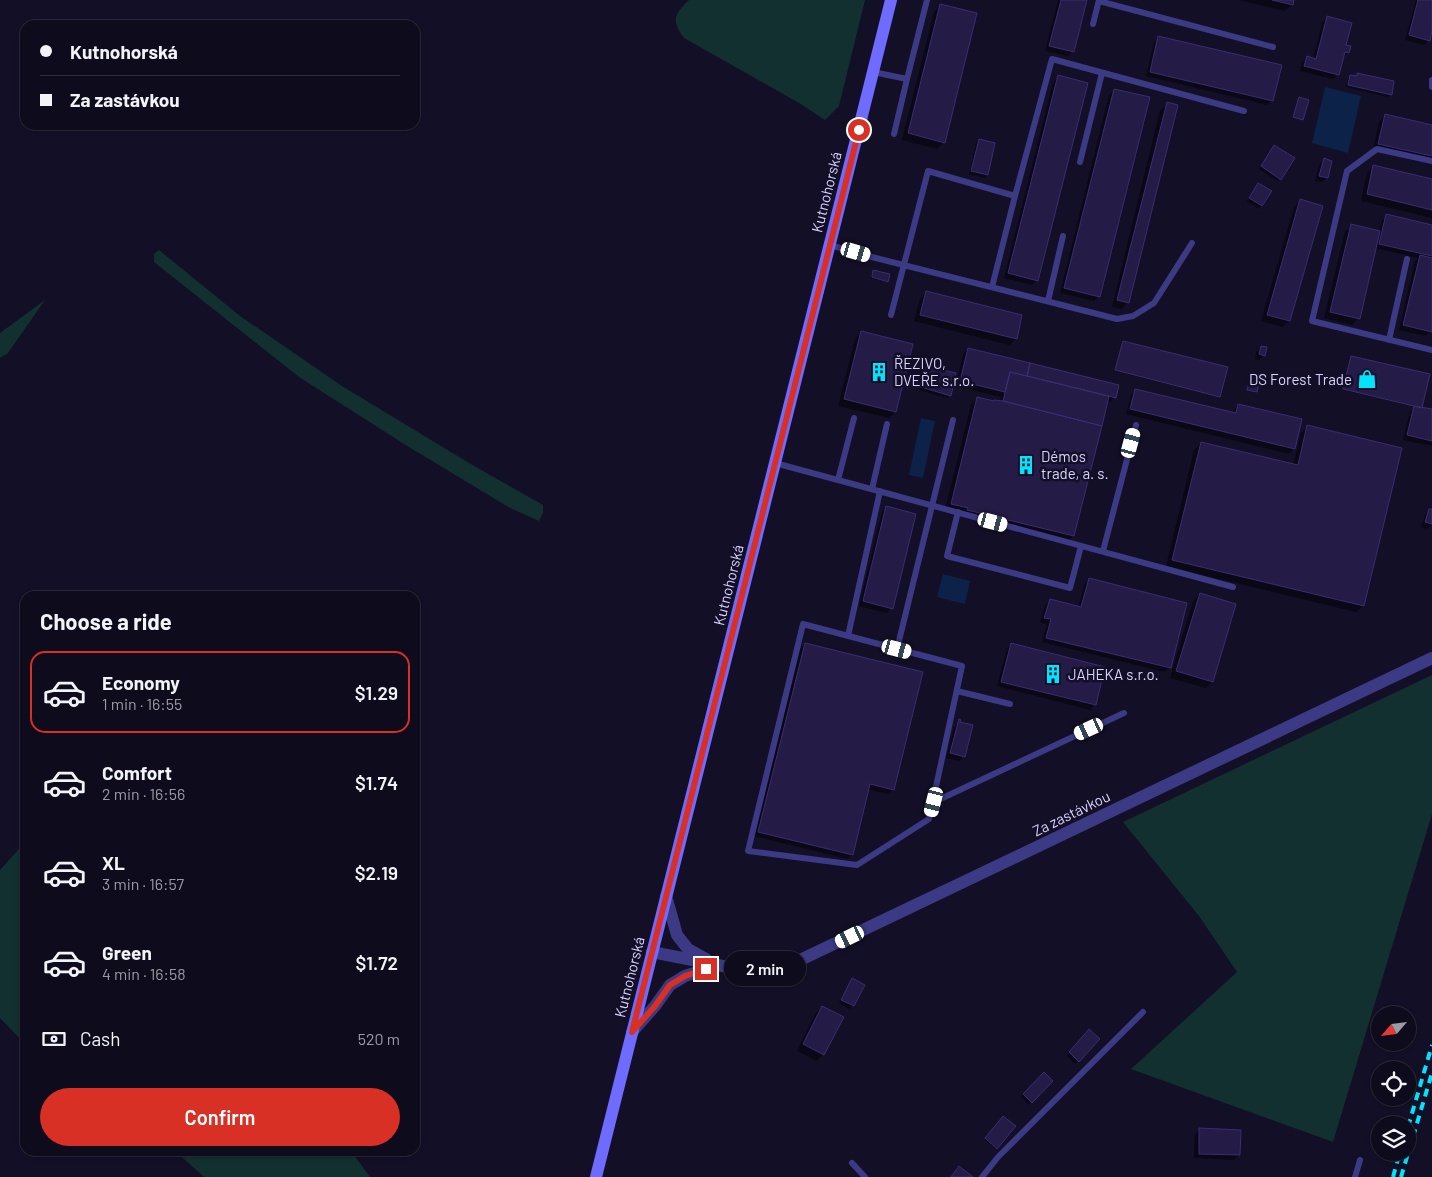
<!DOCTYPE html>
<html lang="en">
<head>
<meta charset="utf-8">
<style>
  body { margin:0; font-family:Barlow,sans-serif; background:#1c1929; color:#f1f3f6; height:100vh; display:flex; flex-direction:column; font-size:19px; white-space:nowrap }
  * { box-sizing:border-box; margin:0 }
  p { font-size:16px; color:#9b9ba3 }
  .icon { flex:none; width:28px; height:28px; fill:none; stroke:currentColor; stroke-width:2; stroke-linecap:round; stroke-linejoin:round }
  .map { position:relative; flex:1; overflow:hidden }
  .sheet { position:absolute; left:20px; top:591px; width:400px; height:565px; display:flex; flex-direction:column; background:#0e0b1c; border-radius:15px; box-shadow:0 1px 4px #0004,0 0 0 1px #2e2b3b }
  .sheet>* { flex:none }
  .guide { position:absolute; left:20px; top:20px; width:400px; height:110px; border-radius:15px; box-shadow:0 1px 4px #0004,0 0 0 1px #2e2b3b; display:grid; align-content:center; height:110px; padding:0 20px; background:#0e0b1c }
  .needle { width:32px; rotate:242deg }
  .controls { position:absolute; left:1371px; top:1006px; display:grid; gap:10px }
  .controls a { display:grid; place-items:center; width:45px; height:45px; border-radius:50%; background:#0e0b1c; box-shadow:0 1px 4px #0004,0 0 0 1px #2e2b3b; font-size:25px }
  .end { position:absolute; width:22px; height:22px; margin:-11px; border:6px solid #d93025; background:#fff; box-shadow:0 0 0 2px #fff }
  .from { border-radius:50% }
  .bubble { position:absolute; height:35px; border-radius:18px; background:#0e0b1c; box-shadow:0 1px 4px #0004,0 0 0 1px #2e2b3b; font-size:16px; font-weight:600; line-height:35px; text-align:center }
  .car { position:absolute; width:15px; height:30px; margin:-15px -8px; border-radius:6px; box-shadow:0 0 4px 1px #0007; background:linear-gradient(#fff 24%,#345 0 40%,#fff 0 76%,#345 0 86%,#fff 0) }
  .guide b { display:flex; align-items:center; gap:18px; height:48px; font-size:19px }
  .guide b+b { border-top:1px solid #2e2b3b }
  .guide i { width:12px; height:12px; background:#f1f3f6 }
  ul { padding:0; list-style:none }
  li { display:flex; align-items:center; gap:15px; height:82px; margin:0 10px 8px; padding:0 10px; border:2px solid transparent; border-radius:15px }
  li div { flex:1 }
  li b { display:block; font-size:19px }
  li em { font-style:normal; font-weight:600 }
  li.on { border-color:#d93025 }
  li>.icon { width:45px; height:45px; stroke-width:1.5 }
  h2 { padding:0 20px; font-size:22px; line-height:60px }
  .pay { display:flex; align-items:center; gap:12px; height:55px; padding:0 20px; font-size:19px }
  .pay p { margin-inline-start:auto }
  .cta { display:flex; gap:10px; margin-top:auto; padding:10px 20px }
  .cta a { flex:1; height:58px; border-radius:30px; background:#d93025; color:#fff; font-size:20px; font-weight:600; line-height:58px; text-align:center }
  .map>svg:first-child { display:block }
  .green { fill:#12302f }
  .water { fill:#0c2248 }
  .shadow { fill:#0007 }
  .building { fill:#241b47; stroke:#3b2d73 }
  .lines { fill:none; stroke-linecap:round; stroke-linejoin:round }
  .service { stroke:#3d3a85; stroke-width:6 }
  .minor { stroke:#3d3a85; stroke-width:12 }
  .secondary { stroke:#6f6bff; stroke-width:12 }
  .rail { stroke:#00e5ff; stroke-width:4; stroke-dasharray:8 6; stroke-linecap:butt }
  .route { stroke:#d93025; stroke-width:6 }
  .labels { text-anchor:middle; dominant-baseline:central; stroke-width:5; stroke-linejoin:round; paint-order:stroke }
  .street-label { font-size:15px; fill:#d9d4ff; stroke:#130f26 }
  .poi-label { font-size:15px; fill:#d9d4ff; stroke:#130f26; text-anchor:start }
</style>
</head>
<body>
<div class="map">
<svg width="1432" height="1177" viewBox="0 0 1432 1177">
  <rect width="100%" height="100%" fill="#130f26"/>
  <path class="green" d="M689,0H865L839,106L825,120L799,103L684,38C671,20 674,15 689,0Z
    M159,250L240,316L342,386L469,463L543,505V513L539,521L510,508L404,444L299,377L154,262V254Z
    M45,300L8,353L0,358V333Z
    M1432,675V814L1333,1142L1131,1069L1237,972L1199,916L1123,822Z
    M25,842V1044L0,1018V870Z
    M175,1151H351L370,1177H204Z"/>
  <path class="water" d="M1325,87L1361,96L1348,153L1312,143Z
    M921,418L935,421L923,478L909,475Z
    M943,574L970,581L965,604L937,597Z"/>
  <path class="shadow" d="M1058,0H1085L1073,51L1068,56L1045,51Z
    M1239,0H1293L1292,5L1285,11Z
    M1416,0H1432V28L1429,40L1424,45L1405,40Z
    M941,5L944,142L937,149L902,140L934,12Z
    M1327,18L1348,53L1343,57L1338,74L1333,79L1300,71L1302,62L1307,58L1313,59L1322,23Z
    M1159,37L1272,101L1267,105L1146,76L1154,42Z
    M1358,74L1391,94L1388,97L1346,87L1348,79L1351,76L1355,77Z
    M1058,77L1037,280L1032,285L1004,278L1053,82Z
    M1114,90L1099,296L1094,301L1060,293L1109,95Z
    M1167,104L1128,302L1122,309L1112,307L1160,110Z
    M1386,115L1432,126V164L1373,150L1379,122Z
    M979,140L994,144L987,175L984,178L969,174L976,143Z
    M1272,150L1281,178L1278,181L1259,169Z
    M1324,160L1327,178L1322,182L1315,181L1319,165Z
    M1374,166L1432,180V218L1361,201L1367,173Z
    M1256,187L1261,206L1259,209L1247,201Z
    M1301,200L1322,207L1289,321L1282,327L1261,321L1294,207Z
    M1387,215L1432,226V327L1431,331L1426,336L1399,330L1415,261L1418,258L1375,248L1358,318L1352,325L1324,318L1345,232L1352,226L1379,232L1382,220Z
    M873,273L887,281L885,282L871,278Z
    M926,292L1016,339L1009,345L914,321L920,299Z
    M862,332L895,412L889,418L838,406L855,339Z
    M1123,342L1219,396L1218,397L1115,371Z
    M1261,347L1264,355L1259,360L1255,359L1256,352Z
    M968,349L1115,397L1110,402L1106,401L1073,536L1067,542L945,510L971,405L977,398L1000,402L1001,397L956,386L963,354Z
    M1351,357L1421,407L1432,410V446L1403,440L1410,412L1415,407L1343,390Z
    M926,367L950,395L947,398L919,390L923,370Z
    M1135,390L1233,414L1234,410L1239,405L1301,420L1294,449L1289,454L1126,414L1131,395Z
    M1308,426L1363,606L1356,612L1166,566L1194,450L1201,443L1293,466L1301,433Z
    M887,508L891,608L887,613L859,606L882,512Z
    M1429,510L1432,511V524L1427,529L1421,527L1425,515Z
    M1089,580L1185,604L1169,668L1165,672L1042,642L1047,624L1040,622L1045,605L1050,601L1078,608L1084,585Z
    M1200,594L1235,605L1212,682L1205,688L1170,678L1193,601Z
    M805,644L893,789L888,794L868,789L852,855L847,859L754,836L800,649Z
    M1011,644L1104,668L1094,705L1090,710L997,686L1007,649Z
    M959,723L964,756L959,761L946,758L954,727Z
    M852,980L864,985L850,1009L839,1003Z
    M822,1007L823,1054L817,1061L797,1051L815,1014Z
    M1089,1031L1098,1039L1075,1064L1067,1056Z
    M1044,1074L1051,1081L1029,1105L1021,1097Z
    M1004,1117L1014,1126L995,1149L985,1140Z
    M1200,1130L1239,1155L1234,1160L1194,1158L1195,1134Z"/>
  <path class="building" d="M1061,0H1087L1074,52L1049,46Z
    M1272,0H1294L1293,5Z
    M1418,0H1432V30L1430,41L1409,35Z
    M940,4L977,13L945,143L908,133Z
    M1327,16L1352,23L1346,45L1351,46L1349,53L1345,52L1339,75L1304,66L1307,56L1316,59Z
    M1158,36L1282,65L1273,101L1150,72Z
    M1357,73L1394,81L1392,95L1348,85L1350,75L1357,76Z
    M1058,75L1088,83L1038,281L1008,273Z
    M1114,89L1150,97L1100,297L1064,288Z
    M1299,97L1309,100L1303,120L1293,117Z
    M1167,102L1178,105L1129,303L1117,300Z
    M1385,114L1432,125V156L1378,144Z
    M979,139L995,143L988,175L971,171Z
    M1274,145L1295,158L1281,180L1261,166Z
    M1324,158L1332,161L1328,178L1319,176Z
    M1373,165L1432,179V210L1367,194Z
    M1258,183L1272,191L1262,206L1249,198Z
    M1300,199L1323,206L1290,321L1267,315Z
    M1386,214L1432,225V256L1379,244Z
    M1351,224L1380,231L1360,319L1330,312Z
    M1420,255L1432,258V332L1403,325Z
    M873,270L890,274L888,282L872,277Z
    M926,291L1022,315L1017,339L920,315Z
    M861,331L913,344L896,412L844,399Z
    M1123,341L1228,367L1220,397L1115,370Z
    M1261,346L1267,347L1265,356L1259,354Z
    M968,348L1030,363L1027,376L1010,372L1005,392L960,381Z
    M1351,356L1430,374L1422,408L1343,389Z
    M1030,363L1119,385L1116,398L1027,376Z
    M926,366L956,373L951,396L921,387Z
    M1010,372L1109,396L1102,426L1003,401Z
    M1251,376L1260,378L1257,392L1247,390Z
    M1135,389L1236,413L1238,404L1302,419L1295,449L1130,409Z
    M977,397L994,401V400L1003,401L1102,426L1074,536L967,510L968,508L951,504Z
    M1414,406L1432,409V441L1407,435Z
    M1307,425L1402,448L1364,606L1172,560L1201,442L1298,465Z
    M886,506L916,514L893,609L863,601Z
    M1429,509H1432V524L1425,522Z
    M1089,578L1187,603L1171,668L1046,638L1051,619L1044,618L1050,599L1081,607Z
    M1200,593L1236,604L1213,682L1176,671Z
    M805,643L923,672L894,790L870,784L853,855L758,832Z
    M1011,643L1105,667L1096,705L1001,682Z
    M959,719L961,720L960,722L973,725L965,757L950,753Z
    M852,978L865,985L854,1006L841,1000Z
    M822,1006L844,1017L824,1055L803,1044Z
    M1089,1029L1100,1039L1079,1062L1069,1052Z
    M1044,1072L1053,1081L1032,1103L1023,1094Z
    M1003,1116L1016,1126L997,1149L985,1138Z
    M1199,1128L1241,1130L1240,1155L1199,1154Z
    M959,1166L973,1177H951Z"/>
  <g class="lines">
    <path class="service" d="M1099,1L1273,47
      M1093,24L1099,0
      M873,72L907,79L894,134
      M907,79L927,0
      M1432,80V87
      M1432,161L1377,149L1347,171L1312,321L1432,350
      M1080,162L1102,73
      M1015,196L1052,59L1244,111
      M830,245L868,256L1117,319L1133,316L1154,303L1192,243
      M1048,301L1063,236
      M891,315L928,171L1015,196L992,287
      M1389,340L1407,259
      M775,463L1233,587
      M838,480L854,418
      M872,489L887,424
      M958,512L947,556L1070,588L1081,546
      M1103,551L1136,425
      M803,624L962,666L929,819L857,865L748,851Z
      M848,636L880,491
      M897,649L953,420
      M957,691L1010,704
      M934,802L1124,713
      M852,1163L865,1177
      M982,1177L998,1157L1143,1012
      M1355,1177L1360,1160"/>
    <path class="minor" d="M666,896L677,935L688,949L706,959
      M652,952L743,970H760L796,962L1432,658
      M632,1032L655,1006L670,985L685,976L715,966"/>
    <path class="secondary" d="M596,1177L891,0"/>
    <path class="rail" d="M1408,1127L1432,1045
      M1393,1177L1400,1152
      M1401,1177L1432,1073"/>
  </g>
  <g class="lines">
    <path class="route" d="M706,969L685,976L670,985L655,1006L632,1032L859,130"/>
  </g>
  <defs>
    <g id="building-bare" transform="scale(1.5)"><path d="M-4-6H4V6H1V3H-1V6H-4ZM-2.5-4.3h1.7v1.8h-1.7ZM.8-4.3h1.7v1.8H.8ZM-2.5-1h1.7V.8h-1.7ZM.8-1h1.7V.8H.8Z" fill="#00e5ff" stroke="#130f26" stroke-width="2.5" paint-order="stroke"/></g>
    <g id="shop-bare" transform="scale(1.5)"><path d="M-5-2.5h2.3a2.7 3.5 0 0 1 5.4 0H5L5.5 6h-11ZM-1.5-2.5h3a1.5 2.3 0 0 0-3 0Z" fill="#00e5ff" stroke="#130f26" stroke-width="2.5" paint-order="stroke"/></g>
  </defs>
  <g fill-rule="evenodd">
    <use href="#building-bare" x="879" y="372"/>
    <use href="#shop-bare" x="1367" y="379"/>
    <use href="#building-bare" x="1026" y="465"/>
    <use href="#building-bare" x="1053" y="674"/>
  </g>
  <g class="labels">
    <g class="street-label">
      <text transform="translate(826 192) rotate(-76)">Kutnohorská</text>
      <text transform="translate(728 585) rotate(-76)">Kutnohorská</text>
      <text transform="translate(1071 813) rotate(-26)">Za zastávkou</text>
      <text transform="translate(629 977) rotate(-76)">Kutnohorská</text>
    </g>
    <g class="poi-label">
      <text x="894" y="363">ŘEZIVO,<tspan x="894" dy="17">DVEŘE s.r.o.</tspan></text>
      <text x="1352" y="379" text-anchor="end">DS Forest Trade</text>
      <text x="1041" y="456">Démos<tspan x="1041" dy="17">trade, a. s.</tspan></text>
      <text x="1068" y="674">JAHEKA s.r.o.</text>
    </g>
  </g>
</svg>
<div class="controls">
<a><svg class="needle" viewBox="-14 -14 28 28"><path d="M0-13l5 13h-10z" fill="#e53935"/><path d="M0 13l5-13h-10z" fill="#9b9ba3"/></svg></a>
<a><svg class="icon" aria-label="locate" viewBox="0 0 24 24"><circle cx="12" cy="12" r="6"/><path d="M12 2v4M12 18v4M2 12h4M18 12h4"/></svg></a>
<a><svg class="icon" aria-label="layers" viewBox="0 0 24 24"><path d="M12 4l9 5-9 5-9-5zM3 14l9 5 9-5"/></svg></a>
</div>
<i class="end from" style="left:859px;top:130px"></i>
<i class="end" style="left:706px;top:969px"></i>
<div class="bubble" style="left:724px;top:951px;width:82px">2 min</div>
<i class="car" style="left:856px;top:252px;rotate:106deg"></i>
<i class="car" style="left:1131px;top:443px;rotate:15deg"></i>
<i class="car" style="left:993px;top:522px;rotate:105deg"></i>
<i class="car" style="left:897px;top:649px;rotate:105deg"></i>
<i class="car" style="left:1089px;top:729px;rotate:245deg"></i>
<i class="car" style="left:934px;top:802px;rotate:194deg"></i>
<i class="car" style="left:850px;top:937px;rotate:244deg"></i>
<div class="guide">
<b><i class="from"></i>Kutnohorská</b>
<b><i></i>Za zastávkou</b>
</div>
<section class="sheet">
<h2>Choose a ride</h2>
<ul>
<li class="on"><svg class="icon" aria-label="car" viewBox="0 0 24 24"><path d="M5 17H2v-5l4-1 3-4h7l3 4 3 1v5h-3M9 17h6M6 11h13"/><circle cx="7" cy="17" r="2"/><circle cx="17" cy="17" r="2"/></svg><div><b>Economy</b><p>1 min · 16:55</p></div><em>$1.29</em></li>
<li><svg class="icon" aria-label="car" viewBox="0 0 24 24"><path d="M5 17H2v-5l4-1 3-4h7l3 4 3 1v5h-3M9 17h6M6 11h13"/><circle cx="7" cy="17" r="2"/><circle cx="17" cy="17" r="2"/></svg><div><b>Comfort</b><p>2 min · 16:56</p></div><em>$1.74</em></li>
<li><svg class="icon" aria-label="car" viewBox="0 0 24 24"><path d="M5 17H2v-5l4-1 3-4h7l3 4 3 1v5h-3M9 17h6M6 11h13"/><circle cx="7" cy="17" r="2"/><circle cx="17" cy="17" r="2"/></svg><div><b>XL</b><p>3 min · 16:57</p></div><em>$2.19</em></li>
<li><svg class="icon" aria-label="car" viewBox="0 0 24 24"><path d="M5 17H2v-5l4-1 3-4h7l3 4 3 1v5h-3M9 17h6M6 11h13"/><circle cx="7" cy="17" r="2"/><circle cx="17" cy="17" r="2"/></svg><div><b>Green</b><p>4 min · 16:58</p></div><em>$1.72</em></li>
</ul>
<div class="pay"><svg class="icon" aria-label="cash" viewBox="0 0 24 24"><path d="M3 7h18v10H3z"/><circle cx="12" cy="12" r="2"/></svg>Cash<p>520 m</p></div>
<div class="cta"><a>Confirm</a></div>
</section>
</div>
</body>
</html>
